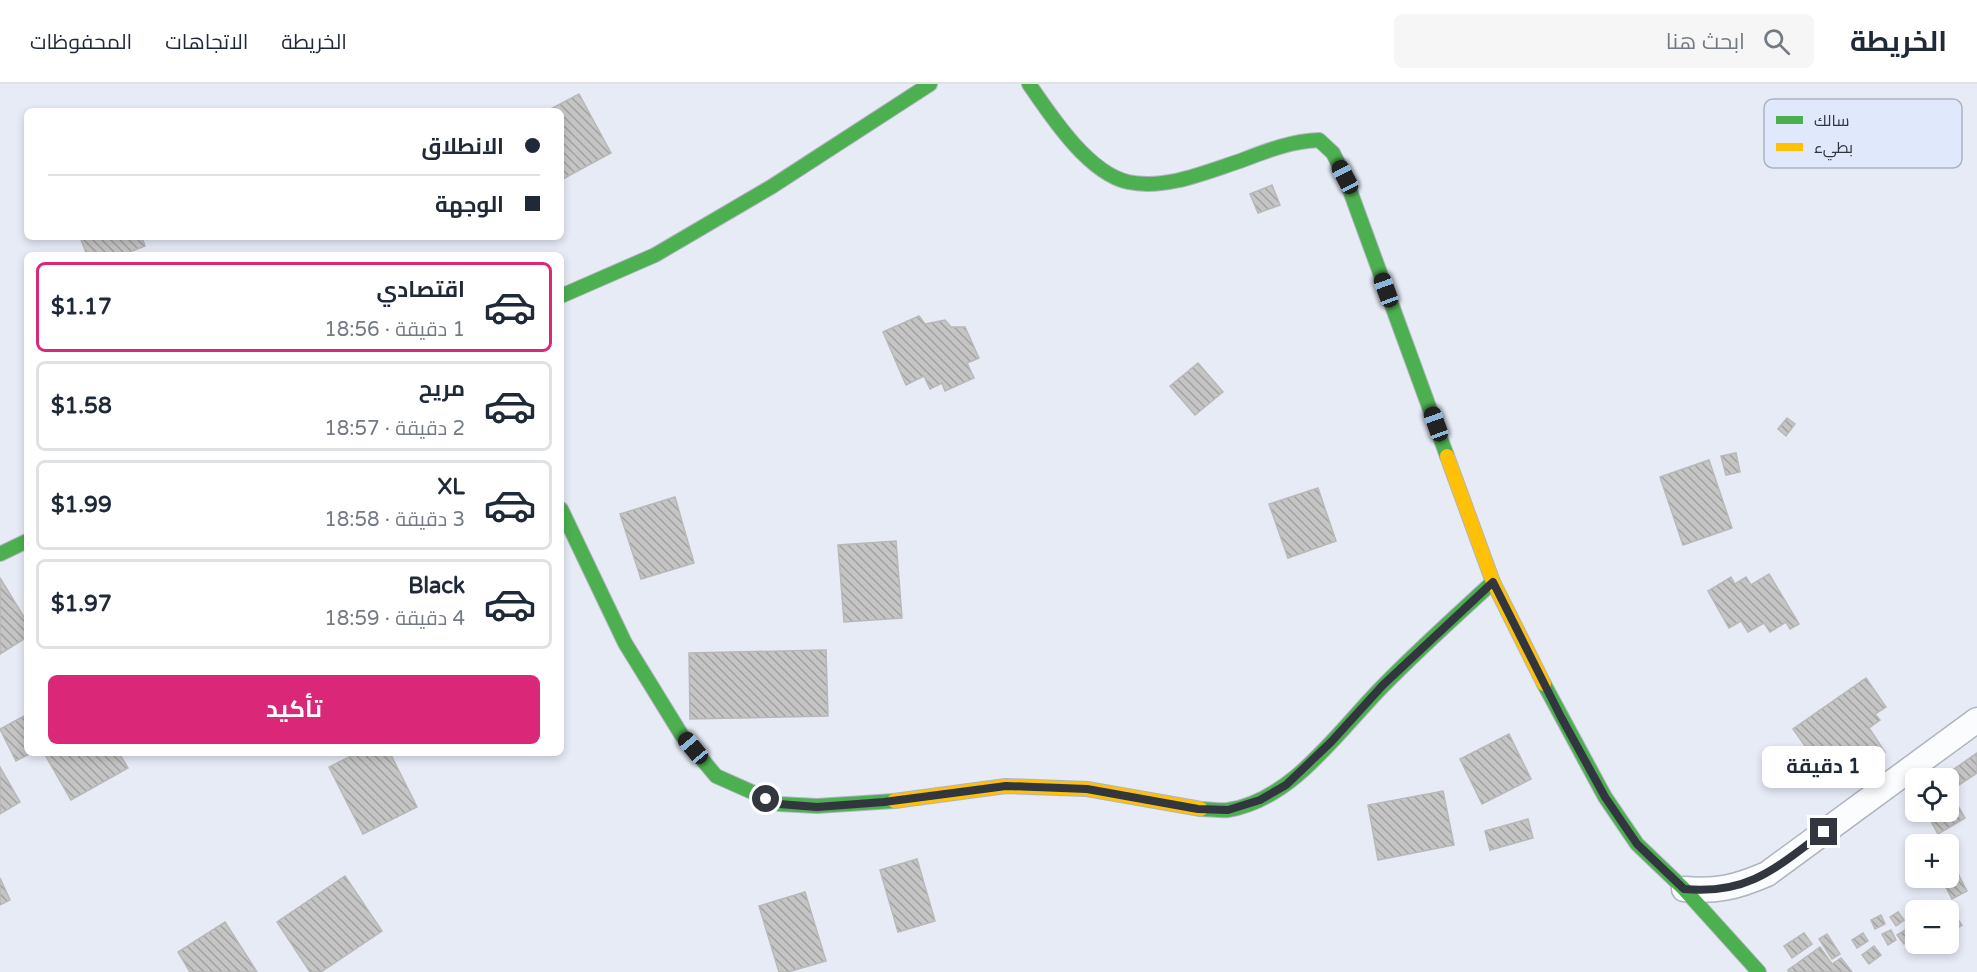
<!DOCTYPE html>
<html lang="ar">
<head>
<meta charset="utf-8">
<style>
  body { margin:0; font-family:"Varela Round",Cairo,sans-serif; background:#f6f6f7; color:#1f2937; direction:rtl; height:100vh; display:flex; flex-direction:column; font-size:22px; white-space:nowrap }
  * { box-sizing:border-box; margin:0 }
  p { font-size:20px; color:#747a83 }
  .icon { flex:none; width:33px; height:33px; fill:none; stroke:currentColor; stroke-width:2; stroke-linecap:round; stroke-linejoin:round }
  .map { position:relative; flex:1; overflow:hidden; direction:ltr }
  .drawer { position:absolute; left:24px; top:168px; width:540px; height:504px; display:flex; flex-direction:column; background:#fff; border-radius:9px; box-shadow:0 3px 9px #0003; direction:rtl }
  .drawer>* { flex:none }
  .hud { position:absolute; left:24px; top:24px; width:540px; height:132px; border-radius:9px; box-shadow:0 3px 9px #0003; direction:rtl; display:grid; align-content:center; height:132px; padding:0 24px; background:#fff }
  .buttons { position:absolute; left:1905px; top:684px; display:grid; gap:12px }
  .buttons a { display:grid; place-items:center; width:54px; height:54px; border-radius:9px; background:#fff; box-shadow:0 3px 9px #0003; font-size:30px }
  .end { position:absolute; width:27px; height:27px; margin:-14px; border:8px solid #32363f; background:#fff; box-shadow:0 0 0 3px #fff }
  .from { border-radius:50% }
  .bubble { position:absolute; height:42px; border-radius:9px; background:#fff; box-shadow:0 3px 9px #0003; font-size:20px; font-weight:700; line-height:42px; text-align:center; direction:rtl }
  .car { position:absolute; width:18px; height:36px; margin:-18px -9px; border-radius:8px; box-shadow:0 0 4px 2px #0007; background:linear-gradient(#222 24%,#8ab4d8 0 40%,#222 0 76%,#8ab4d8 0 86%,#222 0) }
  .hud b { display:flex; align-items:center; gap:21px; height:57px; font-size:22px }
  .hud b+b { border-top:2px solid #e0e1e3 }
  .hud i { width:15px; height:15px; background:#1f2937 }
  ul { padding:10px 0 0; list-style:none }
  li { display:flex; align-items:center; gap:18px; height:90px; margin:0 12px 9px; padding:0 12px; border:3px solid #e0e1e3; border-radius:9px }
  li div { flex:1 }
  li b { display:block; font-size:22px }
  li em { font-style:normal; font-weight:700 }
  li.on { border-color:#db2777 }
  li>.icon { width:54px; height:54px; stroke-width:1.5 }
  .primary-button { display:flex; gap:12px; margin-top:auto; padding:12px 24px }
  .primary-button a { flex:1; height:69px; border-radius:9px; background:#db2777; color:#fff; font-size:24px; font-weight:700; line-height:69px; text-align:center }
  header { display:flex; align-items:center; gap:36px; box-sizing:border-box; height:84px; padding:0 30px; background:#fff; border-bottom:2px solid #e0e1e3 }
  header strong { font-size:28px }
  nav { display:flex; gap:33px; margin-inline-start:auto; font-size:21px }
  .search { width:420px; height:54px; background:#f6f6f7; display:flex; align-items:center; gap:15px; box-sizing:border-box; padding:0 21px; border-radius:9px; color:#747a83; font-size:22px }
  .map>svg:first-child { display:block }
  .building { fill:url(#building-back-hatch); stroke:#b8b8b9; stroke-width:1.5 }
  .lines { fill:none; stroke-linecap:round; stroke-linejoin:round }
  .street-casing { stroke:#b0b4bd; stroke-width:27 }
  .fast-casing { stroke:#b0b4bd; stroke-width:16 }
  .slow-casing { stroke:#b0b4bd; stroke-width:16 }
  .street { stroke:#fbfcfe; stroke-width:24 }
  .fast { stroke:#4caf50; stroke-width:14 }
  .slow { stroke:#ffc107; stroke-width:14 }
  .route { stroke:#32363f; stroke-width:8 }
  .key { fill:#e0e9fc; stroke:#acb3c3; stroke-width:1.5 }
  .key-label { font-size:16px; fill:#32363f }
</style>
</head>
<body>
<header>
<strong>الخريطة</strong>
<div class="search"><svg class="icon" aria-label="search" viewBox="0 0 24 24"><circle cx="10" cy="10" r="6"/><path d="M15 15l6 6"/></svg>ابحث هنا</div>
<nav><a>الخريطة</a><a>الاتجاهات</a><a>المحفوظات</a></nav>
</header>
<div class="map">
<svg width="1977" height="888" viewBox="0 0 1977 888">
  <defs>
    <pattern id="building-back-hatch" width="6" height="6" patternUnits="userSpaceOnUse" patternTransform="scale(1.5)"><rect width="6" height="6" fill="#c6c5c6"/><path d="M-1 5l2 2M0 0l6 6M5-1l2 2" fill="none" stroke="#a1a1a2"/></pattern>
  </defs>
  <rect width="100%" height="100%" fill="#e6ebf6"/>
  <path class="building" d="M579,10L611,69L561,96V27H547Z
    M1272,101L1280,121L1258,129L1250,110Z
    M80,153H142L145,162L122,171H87Z
    M919,232L925,240L945,236L951,243H965L979,274L967,279L974,294L945,307L942,299L930,305L924,292L906,301L883,248Z
    M1198,279L1223,308L1195,331L1170,302Z
    M1787,334L1795,340L1786,352L1778,345Z
    M1736,369L1740,388L1726,391L1721,372Z
    M1709,376L1732,444L1683,461L1660,393Z
    M1318,404L1336,457L1288,474L1269,420Z
    M675,413L694,479L641,495L620,430Z
    M896,457L902,534L844,538L838,461Z
    M1769,490L1799,540L1790,545L1786,538L1770,548L1764,539L1748,548L1741,537L1729,544L1708,507L1731,493L1735,500L1746,493L1751,501Z
    M0,494L27,538V553L0,570Z
    M826,566L828,632L690,635L689,569Z
    M1866,594L1886,623L1875,630L1880,636L1869,644L1885,668L1859,686L1854,679L1829,696L1793,645Z
    M24,632L27,637V669H31L16,677L0,645Z
    M1509,650L1531,695L1482,720L1460,675Z
    M44,669H119L128,684L71,716Z
    M357,669H390L417,723L363,750L329,683Z
    M1977,669V689L1948,708V694H1941Z
    M0,683L20,718L0,730Z
    M1443,707L1454,761L1378,776L1368,721Z
    M1954,715L1965,734L1938,750L1927,730L1931,728H1948V718Z
    M1528,735L1533,754L1490,766L1485,747Z
    M917,775L935,837L898,848L880,786Z
    M1955,784L1967,807L1952,815L1941,794H1948V788Z
    M345,792L382,847L321,888H310L277,838Z
    M0,794L10,816L0,821Z
    M805,808L826,877L788,888H779L759,822Z
    M1949,823L1962,841L1952,848L1948,843V826H1945Z
    M1898,828L1904,836L1896,842L1890,833Z
    M1881,831L1885,840L1875,845L1871,836Z
    M225,838L257,888H190L178,868Z
    M1907,845L1913,854L1904,860L1897,851Z
    M1891,846L1896,856L1888,861L1882,850Z
    M1804,849L1812,860L1792,874L1784,862Z
    M1863,849L1868,857L1857,864L1852,856Z
    M1827,850L1840,870L1832,875L1819,855Z
    M1874,862L1881,871L1869,880L1862,871Z
    M1820,863L1832,880L1841,874L1852,888H1789L1788,886Z"/>
  <g class="lines">
    <g class="street-casing">
      <path id="street" d="M1684,805C1717,808 1737,803 1767,790L1977,636"/>
    </g>
    <g class="fast-casing">
      <path id="fast" d="M1029,0C1051,32 1088,89 1128,98C1165,106 1206,88 1240,77C1266,67 1291,57 1319,56L1333,69L1345,93L1447,372
        M561,212L655,171L771,103L930,0
        M561,425L625,559L681,650L716,692L779,720L817,722L894,717
        M0,470L27,457
        M1544,600L1605,713L1637,760L1684,805L1759,888
        M1201,725C1210,725 1220,727 1228,726C1293,716 1340,645 1383,602C1418,566 1456,532 1493,498"/>
    </g>
    <g class="slow-casing">
      <path id="slow" d="M1447,372L1493,498L1544,600
        M894,717L1006,702L1087,705L1201,725"/>
    </g>
    <use href="#street" class="street"/>
    <use href="#fast" class="fast"/>
    <use href="#slow" class="slow"/>
  </g>
  <g class="lines">
    <path class="route" d="M766,715L779,720L817,723L884,718L1006,702L1087,705L1198,725L1228,726L1260,716L1286,701L1331,658L1383,601L1493,498L1561,633L1605,713L1637,760L1684,805C1748,811 1776,784 1824,748"/>
  </g>
  <rect x="1764" y="15" width="198" height="69" rx="9" class="key"/>
  <rect x="1776" y="32" width="27" height="8" fill="#4caf50"/>
  <rect x="1776" y="59" width="27" height="8" fill="#ffc107"/>
  <g class="key-label">
    <text x="1814" y="42">سالك</text>
    <text x="1814" y="69">بطيء</text>
  </g>
</svg>
<div class="buttons">
<a><svg class="icon" aria-label="locate" viewBox="0 0 24 24"><circle cx="12" cy="12" r="6"/><path d="M12 2v4M12 18v4M2 12h4M18 12h4"/></svg></a>
<a>+</a>
<a>−</a>
</div>
<i class="end from" style="left:766px;top:715px"></i>
<i class="end" style="left:1824px;top:748px"></i>
<div class="bubble" style="left:1762px;top:662px;width:123px">1 دقيقة</div>
<i class="car" style="left:1345px;top:93px;rotate:332deg"></i>
<i class="car" style="left:1386px;top:206px;rotate:340deg"></i>
<i class="car" style="left:1436px;top:340px;rotate:340deg"></i>
<i class="car" style="left:693px;top:664px;rotate:320deg"></i>
<div class="hud">
<b><i class="from"></i>الانطلاق</b>
<b><i></i>الوجهة</b>
</div>
<section class="drawer">
<ul>
<li class="on"><svg class="icon" aria-label="car" viewBox="0 0 24 24"><path d="M5 17H2v-5l4-1 3-4h7l3 4 3 1v5h-3M9 17h6M6 11h13"/><circle cx="7" cy="17" r="2"/><circle cx="17" cy="17" r="2"/></svg><div><b>اقتصادي</b><p>1 دقيقة · 18:56</p></div><em>$1.17</em></li>
<li><svg class="icon" aria-label="car" viewBox="0 0 24 24"><path d="M5 17H2v-5l4-1 3-4h7l3 4 3 1v5h-3M9 17h6M6 11h13"/><circle cx="7" cy="17" r="2"/><circle cx="17" cy="17" r="2"/></svg><div><b>مريح</b><p>2 دقيقة · 18:57</p></div><em>$1.58</em></li>
<li><svg class="icon" aria-label="car" viewBox="0 0 24 24"><path d="M5 17H2v-5l4-1 3-4h7l3 4 3 1v5h-3M9 17h6M6 11h13"/><circle cx="7" cy="17" r="2"/><circle cx="17" cy="17" r="2"/></svg><div><b>XL</b><p>3 دقيقة · 18:58</p></div><em>$1.99</em></li>
<li><svg class="icon" aria-label="car" viewBox="0 0 24 24"><path d="M5 17H2v-5l4-1 3-4h7l3 4 3 1v5h-3M9 17h6M6 11h13"/><circle cx="7" cy="17" r="2"/><circle cx="17" cy="17" r="2"/></svg><div><b>Black</b><p>4 دقيقة · 18:59</p></div><em>$1.97</em></li>
</ul>
<div class="primary-button"><a>تأكيد</a></div>
</section>
</div>
</body>
</html>
